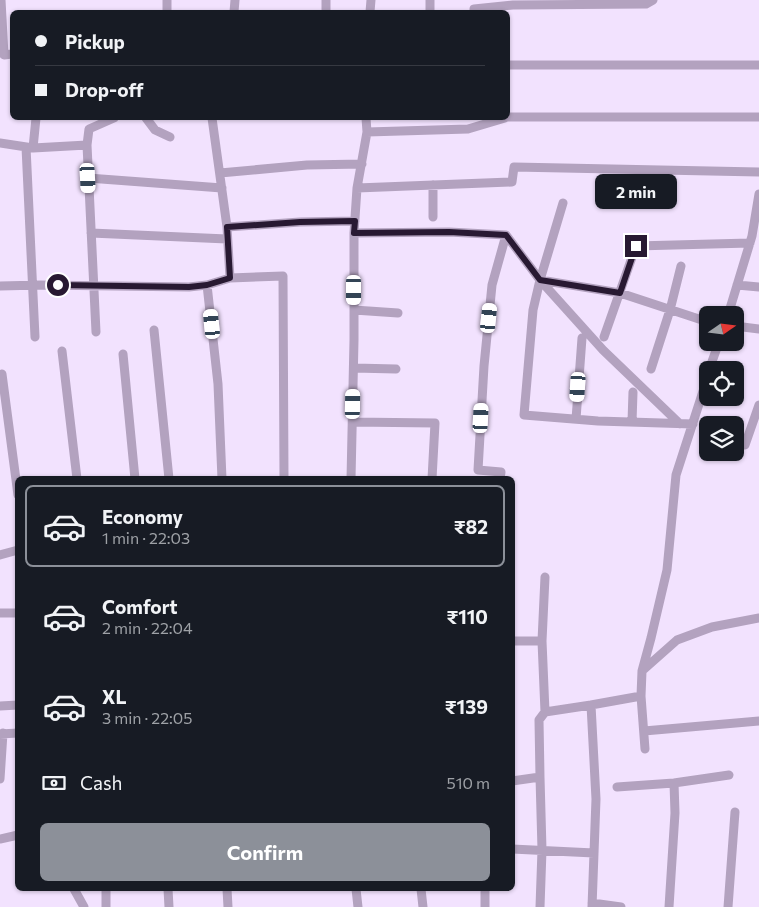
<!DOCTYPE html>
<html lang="en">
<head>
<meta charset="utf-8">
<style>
  body { margin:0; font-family:Commissioner,sans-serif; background:#242831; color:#f1f3f6; height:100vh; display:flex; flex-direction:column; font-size:19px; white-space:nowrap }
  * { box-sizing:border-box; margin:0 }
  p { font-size:16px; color:#9ea1a6 }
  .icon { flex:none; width:28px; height:28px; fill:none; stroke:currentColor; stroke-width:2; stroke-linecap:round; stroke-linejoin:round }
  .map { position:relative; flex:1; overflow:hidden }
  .drawer { position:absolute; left:15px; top:476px; width:500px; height:415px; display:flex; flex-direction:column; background:#171b24; border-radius:8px; box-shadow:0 1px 4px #0004 }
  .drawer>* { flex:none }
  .guide { position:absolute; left:10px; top:10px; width:500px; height:110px; border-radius:8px; box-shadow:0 1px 4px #0004; display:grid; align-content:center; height:110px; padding:0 25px; background:#171b24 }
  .needle { width:32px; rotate:76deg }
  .controls { position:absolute; left:699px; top:306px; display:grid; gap:10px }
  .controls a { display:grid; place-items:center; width:45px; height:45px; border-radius:8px; background:#171b24; box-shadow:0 1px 4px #0004; font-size:25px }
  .end { position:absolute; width:22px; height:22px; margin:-11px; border:6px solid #281932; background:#fff; box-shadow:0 0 0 2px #fff }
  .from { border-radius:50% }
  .bubble { position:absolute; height:35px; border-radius:8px; background:#171b24; box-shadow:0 1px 4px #0004; font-size:16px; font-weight:700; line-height:35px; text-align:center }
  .car { position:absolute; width:15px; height:30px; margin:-15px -8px; border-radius:6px; box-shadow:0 0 4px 1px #0007; background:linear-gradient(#fff 24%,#345 0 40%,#fff 0 76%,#345 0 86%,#fff 0) }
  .guide b { display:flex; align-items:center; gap:18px; height:48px; font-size:19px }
  .guide b+b { border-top:1px solid #363941 }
  .guide i { width:12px; height:12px; background:#f1f3f6 }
  ul { padding:9px 0 0; list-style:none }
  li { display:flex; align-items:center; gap:15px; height:82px; margin:0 10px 8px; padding:0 15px; border:2px solid transparent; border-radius:8px }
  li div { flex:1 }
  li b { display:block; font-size:19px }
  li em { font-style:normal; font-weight:700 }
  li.selected { border-color:#8c9099 }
  li>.icon { width:45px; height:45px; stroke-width:1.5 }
  .pay { display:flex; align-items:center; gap:12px; height:55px; padding:0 25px; font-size:19px }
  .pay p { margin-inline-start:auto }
  .button { display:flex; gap:10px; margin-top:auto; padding:10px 25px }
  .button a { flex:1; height:58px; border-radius:8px; background:#8c9099; color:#fff; font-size:20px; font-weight:700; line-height:58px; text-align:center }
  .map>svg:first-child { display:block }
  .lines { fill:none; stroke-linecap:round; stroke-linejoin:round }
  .minor { stroke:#b3a2bf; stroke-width:9 }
  .route { stroke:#281932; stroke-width:6 }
</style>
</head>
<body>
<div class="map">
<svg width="759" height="907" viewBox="0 0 759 907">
  <rect width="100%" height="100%" fill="#f2e2fe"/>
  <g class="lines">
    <path class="minor" d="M1,0L4,55L12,54
      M167,0V12
      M234,12L235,0
      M326,12V0
      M370,12L371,0
      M430,12V0
      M474,12V9L513,5L646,4L653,0
      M508,65H759
      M508,117H759
      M146,118L155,130L170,137
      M367,132L468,129L505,118
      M0,143L33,148L87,145L96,332
      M87,145L89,129L114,118
      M26,147L35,337
      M33,148L36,118
      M220,173L307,165L362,164
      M88,178L222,188
      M357,188L512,182L514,167L759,172
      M563,203L540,280L533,310L524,415L598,421L693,424
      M433,217V185
      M227,227L300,222L355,221
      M91,233L227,239
      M354,233L449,232L506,235
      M230,278L283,276L284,479
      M540,280L603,350L680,424
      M207,285L218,384L222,479
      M737,285L759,287
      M0,286L41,285L189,287L207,285L230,278L227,227L212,118
      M354,310L398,313
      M728,315L752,236L759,194
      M735,326L759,329
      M154,330L169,479
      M604,337L636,246L750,243
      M62,351L77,479
      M123,354L135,479
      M354,368L396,369
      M651,369L670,310L681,266
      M709,370L719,342
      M2,374L18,495
      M576,419L582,338
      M353,422L435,423L432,479
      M632,422L633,392
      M745,445L759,405
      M351,479L354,340V233L357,188L367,132L366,118
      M500,479L501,472L478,470L484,366L492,285L506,235L540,280L620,293L708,322
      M0,555L18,550
      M0,613H18
      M512,641H542L545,712L591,705L596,799L592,907
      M542,641L545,577
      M642,671L677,640L712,627L759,618
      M641,696L645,749
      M591,705L641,696L642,671L651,638L667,570L676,475L708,376
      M0,706L18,705
      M644,731L759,721
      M0,734L18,733
      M0,779L3,733
      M512,781L540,777L539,720L545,712
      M617,787L674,783L729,775
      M0,839L18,835
      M512,849L594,853
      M74,889L84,907
      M106,889V907
      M168,889L169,907
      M227,889L228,907
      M356,889L358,907
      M421,889L423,907
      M485,889V907
      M592,903L621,907
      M540,907L542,850L540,777
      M669,907L675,813L674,783
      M728,907L735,812"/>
  </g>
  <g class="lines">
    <path class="route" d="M58,285L189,287L207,285L230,278L227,227L300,222L355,221L354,233L449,232L506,235L540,280L620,293L636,246"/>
  </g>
</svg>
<div class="controls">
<a><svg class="needle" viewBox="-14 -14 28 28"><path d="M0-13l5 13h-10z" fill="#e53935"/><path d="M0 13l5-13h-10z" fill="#9ea1a6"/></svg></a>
<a><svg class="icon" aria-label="locate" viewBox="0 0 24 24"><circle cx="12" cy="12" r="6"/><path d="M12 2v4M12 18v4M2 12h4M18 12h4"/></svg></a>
<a><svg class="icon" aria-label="layers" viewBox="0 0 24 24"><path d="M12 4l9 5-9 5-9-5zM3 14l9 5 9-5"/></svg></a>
</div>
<i class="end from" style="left:58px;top:285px"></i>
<i class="end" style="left:636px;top:246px"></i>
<div class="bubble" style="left:595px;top:174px;width:82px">2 min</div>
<i class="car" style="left:88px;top:178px;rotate:177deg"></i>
<i class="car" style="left:354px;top:290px;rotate:180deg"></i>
<i class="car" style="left:489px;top:318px;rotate:6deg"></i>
<i class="car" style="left:212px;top:324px;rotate:354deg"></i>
<i class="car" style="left:578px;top:387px;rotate:184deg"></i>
<i class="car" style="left:353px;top:404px;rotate:1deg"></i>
<i class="car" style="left:481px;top:418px;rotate:3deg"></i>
<div class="guide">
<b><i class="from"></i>Pickup</b>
<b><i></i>Drop-off</b>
</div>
<section class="drawer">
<ul>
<li class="selected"><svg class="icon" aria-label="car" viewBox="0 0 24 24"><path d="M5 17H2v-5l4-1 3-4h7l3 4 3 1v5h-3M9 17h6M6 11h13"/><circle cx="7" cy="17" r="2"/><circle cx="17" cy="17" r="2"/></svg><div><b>Economy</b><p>1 min · 22:03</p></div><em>₹82</em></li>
<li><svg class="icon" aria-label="car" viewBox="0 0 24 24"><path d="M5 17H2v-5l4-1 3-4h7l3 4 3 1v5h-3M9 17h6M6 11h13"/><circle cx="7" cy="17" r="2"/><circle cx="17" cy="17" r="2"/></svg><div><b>Comfort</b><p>2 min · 22:04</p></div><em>₹110</em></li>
<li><svg class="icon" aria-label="car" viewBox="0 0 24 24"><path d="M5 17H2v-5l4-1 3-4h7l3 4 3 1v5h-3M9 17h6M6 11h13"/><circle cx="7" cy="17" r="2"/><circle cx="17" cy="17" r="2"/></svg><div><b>XL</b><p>3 min · 22:05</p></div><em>₹139</em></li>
</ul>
<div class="pay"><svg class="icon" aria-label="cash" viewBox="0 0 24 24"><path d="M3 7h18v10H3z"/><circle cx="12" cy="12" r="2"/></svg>Cash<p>510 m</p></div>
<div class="button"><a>Confirm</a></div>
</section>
</div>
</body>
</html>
